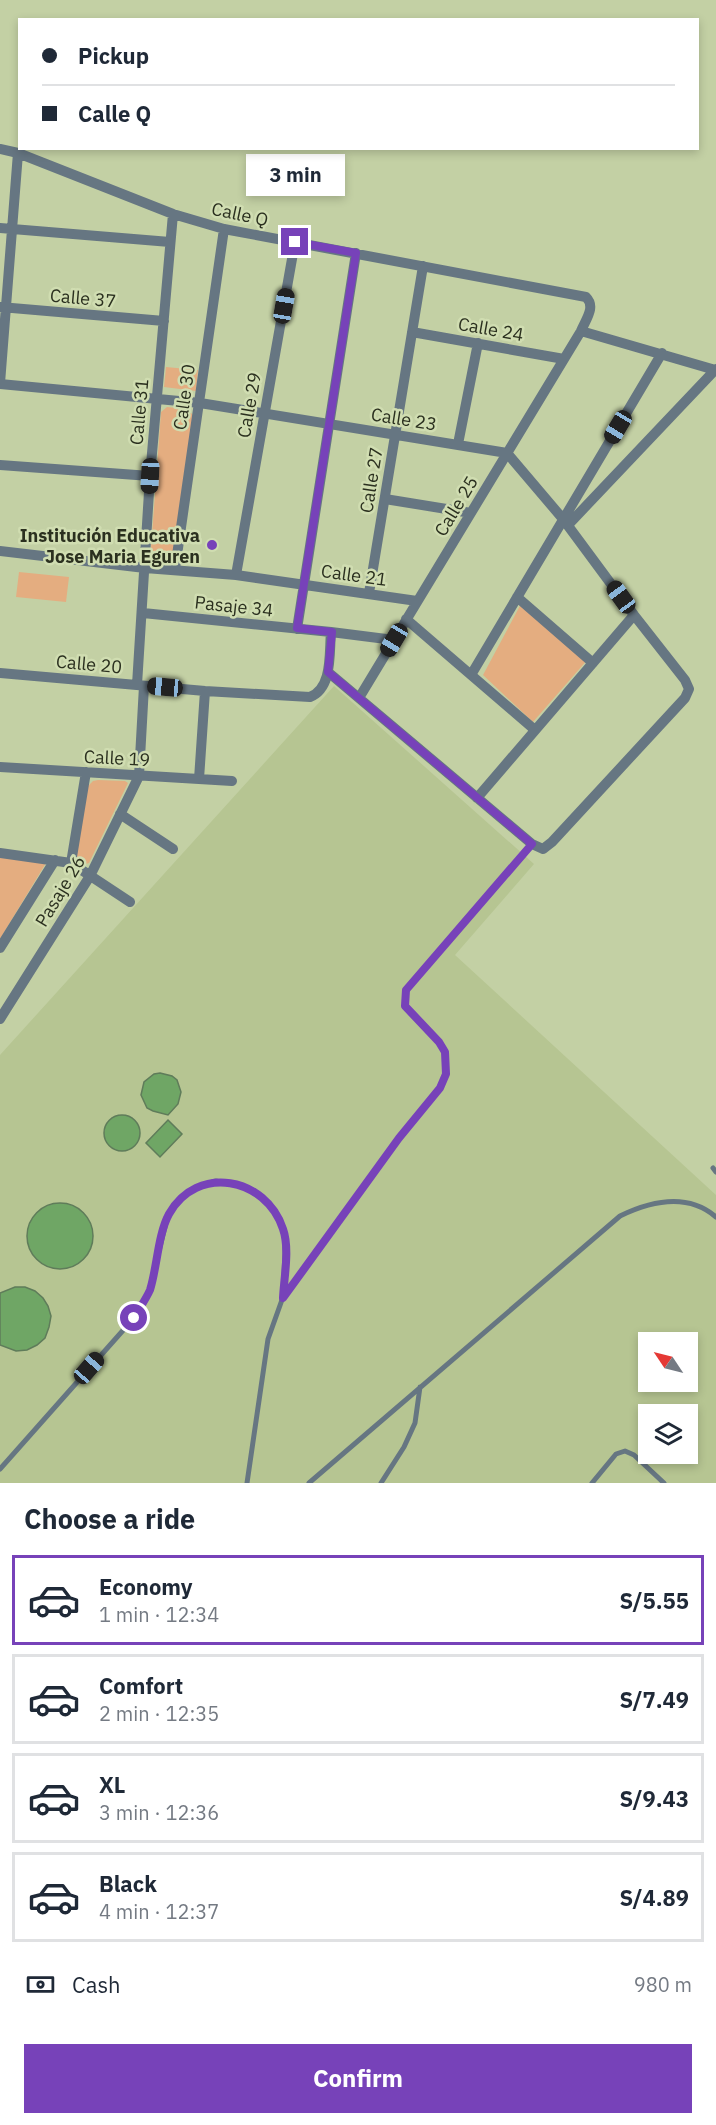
<!DOCTYPE html>
<html lang="en">
<head>
<meta charset="utf-8">
<style>
  body { margin:0; font-family:"IBM Plex Sans",sans-serif; background:#f2f2f3; color:#1f2937; height:100vh; display:flex; flex-direction:column; font-size:22px; white-space:nowrap }
  * { box-sizing:border-box; margin:0 }
  p { font-size:20px; color:#747a83 }
  .icon { flex:none; width:33px; height:33px; fill:none; stroke:currentColor; stroke-width:2; stroke-linecap:round; stroke-linejoin:round }
  .map { position:relative; height:1483px; overflow:hidden }
  .details { display:flex; flex-direction:column; background:#fff; flex:1 }
  .details>* { flex:none }
  .hud { position:absolute; left:18px; top:18px; width:681px; height:132px; border-radius:0px; box-shadow:0 3px 9px #0003; display:grid; align-content:center; height:132px; padding:0 24px; background:#fff }
  .needle { width:39px; rotate:305deg }
  .tools { position:absolute; left:638px; top:1332px; display:grid; gap:12px }
  .tools a { display:grid; place-items:center; width:60px; height:60px; border-radius:0px; background:#fff; box-shadow:0 3px 9px #0003; font-size:30px }
  .end { position:absolute; width:27px; height:27px; margin:-14px; border:8px solid #7742b9; background:#fff; box-shadow:0 0 0 3px #fff }
  .from { border-radius:50% }
  .bubble { position:absolute; height:42px; border-radius:0px; background:#fff; box-shadow:0 3px 9px #0003; font-size:20px; font-weight:700; line-height:42px; text-align:center }
  .car { position:absolute; width:18px; height:36px; margin:-18px -9px; border-radius:8px; box-shadow:0 0 4px 2px #0007; background:linear-gradient(#222 24%,#8ab4d8 0 40%,#222 0 76%,#8ab4d8 0 86%,#222 0) }
  .hud b { display:flex; align-items:center; gap:21px; height:57px; font-size:22px }
  .hud b+b { border-top:2px solid #e0e1e3 }
  .hud i { width:15px; height:15px; background:#1f2937 }
  ul { padding:0; list-style:none }
  li { display:flex; align-items:center; gap:18px; height:90px; margin:0 12px 9px; padding:0 12px; border:3px solid #e0e1e3; border-radius:0px }
  li div { flex:1 }
  li b { display:block; font-size:22px }
  li em { font-style:normal; font-weight:700 }
  li.current { border-color:#7742b9 }
  li>.icon { width:54px; height:54px; stroke-width:1.5 }
  h2 { padding:0 24px; font-size:27px; line-height:72px }
  .pay { display:flex; align-items:center; gap:15px; height:66px; padding:0 24px; font-size:22px }
  .pay p { margin-inline-start:auto }
  .primary-button { display:flex; gap:12px; margin-top:auto; padding:12px 24px }
  .primary-button a { flex:1; height:69px; border-radius:0px; background:#7742b9; color:#fff; font-size:24px; font-weight:700; line-height:69px; text-align:center }
  .map>svg:first-child { display:block }
  .built { fill:#b6c592; fill-rule:evenodd }
  .green { fill:#e4ad80 }
  .building { fill:#6fa665; stroke:#5f7c5a; stroke-width:1.5 }
  .lines { fill:none; stroke-linecap:round; stroke-linejoin:round }
  .service { stroke:#667682; stroke-width:5 }
  .minor { stroke:#667682; stroke-width:10 }
  .route { stroke:#7742b9; stroke-width:8 }
  .poi-dot { fill:#7742b9; stroke:#d0ddb1; stroke-width:2 }
  .labels { text-anchor:middle; dominant-baseline:central; stroke-width:5; stroke-linejoin:round; paint-order:stroke }
  .street-label { font-size:18px; fill:#2b301f; stroke:#d0ddb1 }
  .poi-label { font-size:18px; font-weight:bold; fill:#2b301f; stroke:#d0ddb1; text-anchor:end }
</style>
</head>
<body>
<div class="map">
<svg width="716" height="1483" viewBox="0 0 716 1483">
  <rect width="100%" height="100%" fill="#c3d0a4"/>
  <path class="built" d="M334,686L534,864L455,955L716,1195V1483H0V1055ZM648,1342H687V1382H648ZM648,1414H687V1454H648Z"/>
  <path class="green" d="M166,367L198,370L196,391L164,387Z
    M167,407L187,409L193,415L173,551L168,554L152,551L151,548L161,412Z
    M19,572L69,577L66,602L16,597Z
    M523,600L589,658L533,722L483,675Z
    M98,780L125,781L128,783L89,863L86,864L76,859L88,786L93,781Z
    M0,855L49,858L0,939Z"/>
  <path class="building" d="M160,1073L172,1076L177,1080L181,1092L178,1104L168,1115L153,1111L147,1108L141,1095L144,1082L154,1074Z
    M104 1133a18 18 0 1 1 36 0a18 18 0 1 1-36 0Z
    M168,1120L182,1134L160,1157L146,1143Z
    M27 1236a33 33 0 1 1 66 0a33 33 0 1 1-66 0Z
    M15,1287H25L35,1291L43,1298L48,1306L51,1316L49,1327L45,1338L37,1345L27,1350L16,1351L0,1345V1293Z"/>
  <g class="lines">
    <path class="service" d="M713,1168L716,1172
      M0,1469L134,1318L149,1291L168,1215L181,1198L197,1187L216,1181L236,1185L255,1191L274,1209L284,1230L285,1252L283,1296
      M247,1483L268,1339L283,1297L399,1138L440,1088L446,1074L445,1052L439,1042L405,1006L406,990L532,844
      M309,1483L620,1216C651,1201 687,1192 716,1217
      M381,1483L404,1447L415,1423L420,1387
      M592,1483L616,1454L625,1451L634,1455L664,1483"/>
    <path class="minor" d="M0,149L18,153L173,214L224,229L586,297C596,307 586,319 581,331L359,698
      M0,228L170,242
      M0,307L164,321
      M581,331L715,370
      M412,332L564,359
      M0,383L18,153
      M0,384L200,403L507,453L563,519L634,615L685,680L689,689L685,698L552,842L543,849L532,844L328,672
      M458,444L478,343
      M0,465L150,476
      M385,499L471,513
      M568,525L716,369
      M0,551L145,568L236,575L417,601
      M175,569L224,229
      M236,575L295,242
      M369,593L423,266
      M517,597L593,663
      M143,613L331,632L394,640
      M406,619L535,730
      M297,629L356,253
      M0,673L205,691L310,697C333,688 329,653 331,632
      M471,675L662,353
      M137,685L150,476L173,214
      M0,767L232,781
      M199,779L205,691
      M477,798L634,615
      M120,814L173,849
      M0,853L71,863L130,902
      M71,863L86,772
      M0,948L55,860
      M0,1019L90,876L139,776L144,686"/>
  </g>
  <g class="lines">
    <path class="route" d="M134,1318C139,1309 146,1299 150,1290C157,1268 158,1234 169,1214C197,1164 266,1177 283,1229C290,1249 284,1277 283,1298L399,1138L440,1088L446,1074L445,1052L439,1042L405,1006L406,990L532,844L328,672L332,632L297,628L356,253L295,242"/>
  </g>
  <circle class="poi-dot" cx="212" cy="545" r="6"/>
  <g class="labels">
    <g class="street-label">
      <text transform="translate(240 214) rotate(12)">Calle Q</text>
      <text transform="translate(83 298) rotate(5)">Calle 37</text>
      <text transform="translate(491 329) rotate(10)">Calle 24</text>
      <text transform="translate(184 397) rotate(-82)">Calle 30</text>
      <text transform="translate(249 405) rotate(-80)">Calle 29</text>
      <text transform="translate(139 412) rotate(-85)">Calle 31</text>
      <text transform="translate(404 419) rotate(9)">Calle 23</text>
      <text transform="translate(371 480) rotate(-81)">Calle 27</text>
      <text transform="translate(456 506) rotate(-59)">Calle 25</text>
      <text transform="translate(354 575) rotate(8)">Calle 21</text>
      <text transform="translate(234 606) rotate(6)">Pasaje 34</text>
      <text transform="translate(89 664) rotate(5)">Calle 20</text>
      <text transform="translate(117 758) rotate(3)">Calle 19</text>
      <text transform="translate(60 891) rotate(-59)">Pasaje 26</text>
    </g>
    <g class="poi-label">
      <text x="200" y="535">Institución Educativa<tspan x="200" dy="21">Jose Maria Eguren</tspan></text>
    </g>
  </g>
</svg>
<div class="tools">
<a><svg class="needle" viewBox="-14 -14 28 28"><path d="M0-13l5 13h-10z" fill="#e53935"/><path d="M0 13l5-13h-10z" fill="#747a83"/></svg></a>
<a><svg class="icon" aria-label="layers" viewBox="0 0 24 24"><path d="M12 4l9 5-9 5-9-5zM3 14l9 5 9-5"/></svg></a>
</div>
<i class="end from" style="left:134px;top:1318px"></i>
<i class="end" style="left:295px;top:242px"></i>
<div class="bubble" style="left:246px;top:154px;width:99px">3 min</div>
<i class="car" style="left:284px;top:306px;rotate:10deg"></i>
<i class="car" style="left:618px;top:427px;rotate:211deg"></i>
<i class="car" style="left:150px;top:476px;rotate:183deg"></i>
<i class="car" style="left:621px;top:597px;rotate:324deg"></i>
<i class="car" style="left:394px;top:640px;rotate:211deg"></i>
<i class="car" style="left:165px;top:687px;rotate:275deg"></i>
<i class="car" style="left:89px;top:1368px;rotate:41deg"></i>
<div class="hud">
<b><i class="from"></i>Pickup</b>
<b><i></i>Calle Q</b>
</div>
</div>
<section class="details">
<h2>Choose a ride</h2>
<ul>
<li class="current"><svg class="icon" aria-label="car" viewBox="0 0 24 24"><path d="M5 17H2v-5l4-1 3-4h7l3 4 3 1v5h-3M9 17h6M6 11h13"/><circle cx="7" cy="17" r="2"/><circle cx="17" cy="17" r="2"/></svg><div><b>Economy</b><p>1 min · 12:34</p></div><em>S/5.55</em></li>
<li><svg class="icon" aria-label="car" viewBox="0 0 24 24"><path d="M5 17H2v-5l4-1 3-4h7l3 4 3 1v5h-3M9 17h6M6 11h13"/><circle cx="7" cy="17" r="2"/><circle cx="17" cy="17" r="2"/></svg><div><b>Comfort</b><p>2 min · 12:35</p></div><em>S/7.49</em></li>
<li><svg class="icon" aria-label="car" viewBox="0 0 24 24"><path d="M5 17H2v-5l4-1 3-4h7l3 4 3 1v5h-3M9 17h6M6 11h13"/><circle cx="7" cy="17" r="2"/><circle cx="17" cy="17" r="2"/></svg><div><b>XL</b><p>3 min · 12:36</p></div><em>S/9.43</em></li>
<li><svg class="icon" aria-label="car" viewBox="0 0 24 24"><path d="M5 17H2v-5l4-1 3-4h7l3 4 3 1v5h-3M9 17h6M6 11h13"/><circle cx="7" cy="17" r="2"/><circle cx="17" cy="17" r="2"/></svg><div><b>Black</b><p>4 min · 12:37</p></div><em>S/4.89</em></li>
</ul>
<div class="pay"><svg class="icon" aria-label="cash" viewBox="0 0 24 24"><path d="M3 7h18v10H3z"/><circle cx="12" cy="12" r="2"/></svg>Cash<p>980 m</p></div>
<div class="primary-button"><a>Confirm</a></div>
</section>
</body>
</html>
